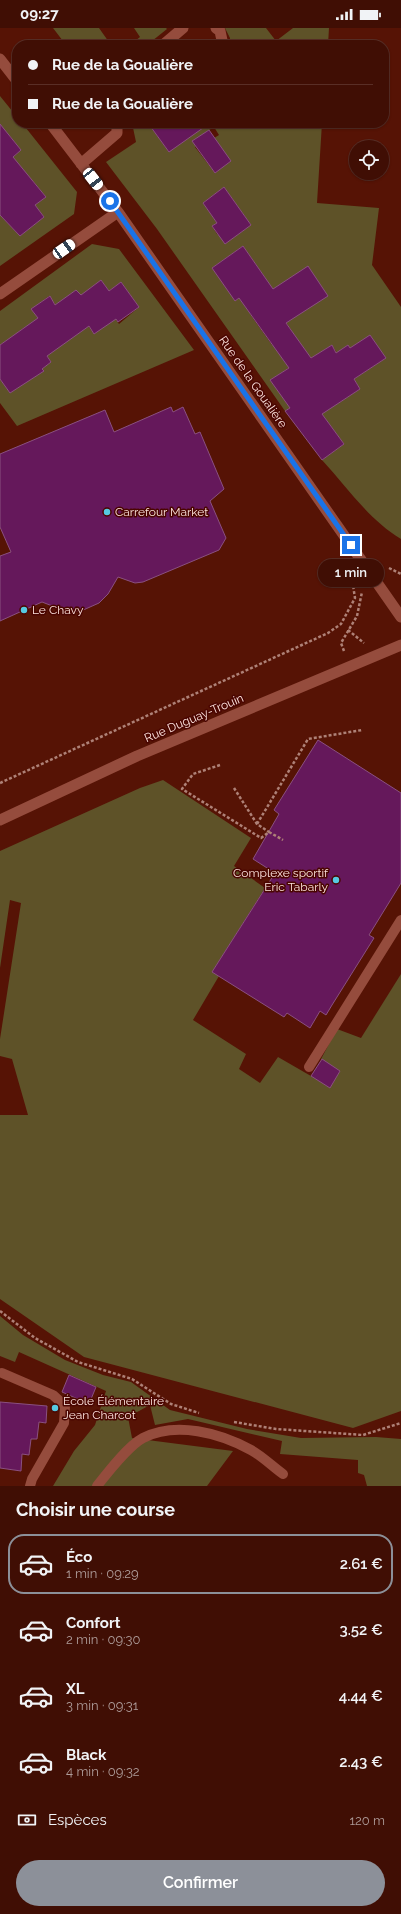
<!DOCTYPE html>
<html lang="fr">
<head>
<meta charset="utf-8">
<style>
  body { margin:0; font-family:Raleway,sans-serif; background:#47170e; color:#f1f3f6; height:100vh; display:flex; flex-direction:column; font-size:15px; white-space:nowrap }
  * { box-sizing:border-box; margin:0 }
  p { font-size:13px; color:#ae9c9a }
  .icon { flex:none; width:22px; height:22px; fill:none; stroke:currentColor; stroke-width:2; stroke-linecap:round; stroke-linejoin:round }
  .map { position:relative; height:1458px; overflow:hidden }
  .side { display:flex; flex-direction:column; background:#400e04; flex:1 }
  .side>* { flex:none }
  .hud { position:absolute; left:12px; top:12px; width:377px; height:88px; border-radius:16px; box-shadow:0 1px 3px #0004,0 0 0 1px #592e26; display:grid; align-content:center; height:88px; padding:0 16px; background:#400e04 }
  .controls { position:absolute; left:349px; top:112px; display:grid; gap:8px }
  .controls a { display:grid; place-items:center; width:40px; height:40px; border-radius:50%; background:#400e04; box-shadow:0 1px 3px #0004,0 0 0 1px #592e26; font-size:20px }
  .end { position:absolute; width:18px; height:18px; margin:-9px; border:5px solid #1a73e8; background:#fff; box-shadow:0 0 0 2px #fff }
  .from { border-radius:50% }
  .bubble { position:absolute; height:28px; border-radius:14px; background:#400e04; box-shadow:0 1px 3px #0004,0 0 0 1px #592e26; font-size:13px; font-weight:600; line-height:28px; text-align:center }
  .car { position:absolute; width:12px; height:24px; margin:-12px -6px; border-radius:5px; box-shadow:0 0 3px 1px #0007; background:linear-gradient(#fff 24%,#345 0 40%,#fff 0 76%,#345 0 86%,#fff 0) }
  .hud b { display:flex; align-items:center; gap:14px; height:38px; font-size:15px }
  .hud b+b { border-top:1px solid #592e26 }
  .hud i { width:10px; height:10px; background:#f1f3f6 }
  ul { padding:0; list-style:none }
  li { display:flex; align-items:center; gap:12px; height:60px; margin:0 8px 6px; padding:0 8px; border:2px solid transparent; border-radius:16px }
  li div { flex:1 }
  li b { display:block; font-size:15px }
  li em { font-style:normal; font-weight:600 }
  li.on { border-color:#8c9099 }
  li>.icon { width:36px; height:36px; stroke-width:1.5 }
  h2 { padding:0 16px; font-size:18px; line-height:48px }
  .pay { display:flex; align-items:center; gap:10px; height:44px; padding:0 16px; font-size:15px }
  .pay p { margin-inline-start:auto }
  .action { display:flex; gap:8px; margin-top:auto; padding:8px 16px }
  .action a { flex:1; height:46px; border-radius:24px; background:#8c9099; color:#fff; font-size:16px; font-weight:600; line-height:46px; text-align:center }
  .status { display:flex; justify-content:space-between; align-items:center; height:28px; padding:0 20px; background:#400e04; direction:ltr }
  .status svg { height:11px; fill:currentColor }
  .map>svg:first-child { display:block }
  .green { fill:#5e5228; fill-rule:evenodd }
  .building { fill:#65185b; stroke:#8a5080 }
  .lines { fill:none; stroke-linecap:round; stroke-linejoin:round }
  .path { stroke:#ae8177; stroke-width:2.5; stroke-dasharray:3 2; stroke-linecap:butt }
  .service { stroke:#954c3d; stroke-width:10 }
  .minor { stroke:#954c3d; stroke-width:11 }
  .secondary { stroke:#954c3d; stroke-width:11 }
  .route { stroke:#1a73e8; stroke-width:5 }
  .poi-dot { fill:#56c9e1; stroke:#4a0500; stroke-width:1.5 }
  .labels { text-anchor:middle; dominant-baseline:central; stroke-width:3; stroke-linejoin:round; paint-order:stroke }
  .street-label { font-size:12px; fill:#fde3dd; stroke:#4a0500 }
  .poi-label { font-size:12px; fill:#fde3dd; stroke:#4a0500; text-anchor:start }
</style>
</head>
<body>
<div class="status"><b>09:27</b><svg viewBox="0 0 49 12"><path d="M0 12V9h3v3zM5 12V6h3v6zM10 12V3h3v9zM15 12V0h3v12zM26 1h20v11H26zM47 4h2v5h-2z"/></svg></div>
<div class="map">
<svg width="401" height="1458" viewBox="0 0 401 1458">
  <rect width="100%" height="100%" fill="#561305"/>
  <path class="green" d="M53,0H99L111,17H66Z
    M134,0H166L167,1L147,17H130L140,9Z
    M225,0H266L276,13L293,0H329L328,17H321V14L312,13L311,17H230V10Z
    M0,68L17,89V95H22L77,164L74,186L0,238V187L20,208L44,189L35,177L46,169L33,153L22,161L11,131L21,122L8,106L0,113Z
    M132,95H148L169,124L191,95H322L317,175L379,180L372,237L401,279V511C369,492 347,459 322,432L344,416L320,384L303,371L285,383L157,201L106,134L136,114ZM214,99L219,107L211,112L231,133L215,145L195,119L208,108L206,104ZM224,159L251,197L230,212L217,206L212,198L217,195L203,175ZM243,218L266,251L212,240ZM270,272L292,303L272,317L250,286ZM332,317L340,330V323L348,317L352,323L386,330L354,351L360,361L337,376L318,349L271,352L297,334L299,338Z
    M92,216L119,221L194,322L17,398L0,375V351L10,364L43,343L42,341L51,334L46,326L76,307L87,296L94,306L114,289L119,296L139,279L121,254L109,263L101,252L92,259L84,273L76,262L68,268L58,280L49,268L32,281L40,293L28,302L25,299L17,305L12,325L4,314L0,317V283Z
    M163,752L251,810L234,838L265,860L213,943L219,948L193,992L246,1026L239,1041L260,1055L278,1029L330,1059L340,1043L321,1031L337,1001L361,1010L401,946V1383L353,1400L84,1329L0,1271V1087H28L12,1031L0,1028V1011L21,875L10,872L0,940V823L140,760Z
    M0,1288L23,1307L65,1332L103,1347L131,1354L170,1382L247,1401L301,1410L376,1409L401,1411V1458H367L364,1447L358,1445V1432L280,1426L282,1413L188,1391L155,1397L150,1377L128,1389L132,1410L233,1423L207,1458H53L74,1423L95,1397L106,1363L19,1324L15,1334L0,1328Z"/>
  <path class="building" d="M148,95H210L169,124Z
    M0,96L21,122L13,129L46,169L35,177L44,189L20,208L0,187Z
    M209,102L231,133L215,145L192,113Z
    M224,159L251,197L225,216L212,198L217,195L203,175Z
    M243,218L273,261L308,238L328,268L286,295L311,330L332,317L336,325L348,317L350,320L370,307L386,330L354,351L360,361L322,386L344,416L322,432L285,383L290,380L270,352L289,340L239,270L235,273L212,240Z
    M101,252L109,263L121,254L139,279L118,294L116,291L94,306L89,298L47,328L51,334L42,341L44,343L10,365L0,351V317L38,290L31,281L50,268L55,277L76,262L81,267Z
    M171,379L173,384L183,379L195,406L200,404L224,461L210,473L226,510L219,522L143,554L135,555L118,549L108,566L99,575L81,583L68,584L42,574L0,593V528L11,524L0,499V426L105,382L114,404Z
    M318,712L401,765V855L369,907L374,910L332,977L326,987L320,983L310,1000L287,985L284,989L212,944L275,845L253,831L279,786L274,782Z
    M322,1031L340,1043L330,1060L311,1048Z
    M69,1347L96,1359L89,1376L62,1364Z
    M0,1374L47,1378L46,1395L39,1394L37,1411H31L29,1427L22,1426L21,1443L0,1440Z"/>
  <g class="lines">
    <path class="path" d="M389,540L401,546
      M348,602L364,615
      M344,623L341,615L357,588L362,564
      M220,737L193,746L182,761L261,810L269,804L283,812
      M0,755L328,605L341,596L355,570L352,551
      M234,760L257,796L269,804
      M257,796L308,711L362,702
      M0,1283L35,1310L78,1334L132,1351L171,1376L199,1385
      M234,1394L276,1401L363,1407L401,1395"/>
    <path class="service" d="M309,1039L401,892
      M2,1345L53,1367L65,1378L64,1395L32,1451L30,1458
      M97,1458C108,1444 128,1418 143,1410C176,1393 220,1405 251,1422C262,1428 272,1438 283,1446"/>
    <path class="minor" d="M216,0L220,3L223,17
      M163,17L183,0
      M0,31L17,53
      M50,95L118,184L401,589
      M81,136L117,105V95
      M0,266L118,184"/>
    <path class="secondary" d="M0,792L137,728L401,617"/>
  </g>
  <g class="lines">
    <path class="route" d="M110,173L351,517"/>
  </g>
  <g class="poi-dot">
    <circle cx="107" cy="484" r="4"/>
    <circle cx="24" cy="582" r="4"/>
    <circle cx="336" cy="852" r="4"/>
    <circle cx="55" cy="1380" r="4"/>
  </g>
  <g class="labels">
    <g class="street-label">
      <text transform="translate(253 354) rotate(55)">Rue de la Goualière</text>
      <text transform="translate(194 690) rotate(-23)">Rue Duguay-Trouin</text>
    </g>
    <g class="poi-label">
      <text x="115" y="484">Carrefour Market</text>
      <text x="32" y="582">Le Chavy</text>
      <text x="328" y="845" text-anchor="end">Complexe sportif<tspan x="328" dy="14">Eric Tabarly</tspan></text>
      <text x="63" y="1373">École Élémentaire<tspan x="63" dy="14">Jean Charcot</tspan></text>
    </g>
  </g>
</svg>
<div class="controls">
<a><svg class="icon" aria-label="locate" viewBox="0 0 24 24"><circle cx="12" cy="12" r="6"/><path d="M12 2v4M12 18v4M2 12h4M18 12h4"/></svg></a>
</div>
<i class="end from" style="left:110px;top:173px"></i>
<i class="end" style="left:351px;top:517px"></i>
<div class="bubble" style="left:318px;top:531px;width:66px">1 min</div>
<i class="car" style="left:93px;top:151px;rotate:142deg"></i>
<i class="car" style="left:64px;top:221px;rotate:55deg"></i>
<div class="hud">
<b><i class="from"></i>Rue de la Goualière</b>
<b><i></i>Rue de la Goualière</b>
</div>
</div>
<section class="side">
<h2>Choisir une course</h2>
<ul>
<li class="on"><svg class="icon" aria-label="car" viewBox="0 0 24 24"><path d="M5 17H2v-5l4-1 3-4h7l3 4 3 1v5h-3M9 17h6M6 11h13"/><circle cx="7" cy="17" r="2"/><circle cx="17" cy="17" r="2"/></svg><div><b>Éco</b><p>1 min · 09:29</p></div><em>2.61 €</em></li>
<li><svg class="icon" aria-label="car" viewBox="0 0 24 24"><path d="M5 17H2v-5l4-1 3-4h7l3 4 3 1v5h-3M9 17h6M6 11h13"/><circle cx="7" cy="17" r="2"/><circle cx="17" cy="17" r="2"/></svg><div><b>Confort</b><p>2 min · 09:30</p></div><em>3.52 €</em></li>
<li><svg class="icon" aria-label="car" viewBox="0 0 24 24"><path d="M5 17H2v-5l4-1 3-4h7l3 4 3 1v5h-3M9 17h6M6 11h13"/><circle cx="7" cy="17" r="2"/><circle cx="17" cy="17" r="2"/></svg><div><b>XL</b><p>3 min · 09:31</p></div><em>4.44 €</em></li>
<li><svg class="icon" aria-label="car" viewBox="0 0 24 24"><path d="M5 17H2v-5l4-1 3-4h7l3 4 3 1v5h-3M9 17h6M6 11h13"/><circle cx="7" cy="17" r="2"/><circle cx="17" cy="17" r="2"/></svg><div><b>Black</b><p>4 min · 09:32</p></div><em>2.43 €</em></li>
</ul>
<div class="pay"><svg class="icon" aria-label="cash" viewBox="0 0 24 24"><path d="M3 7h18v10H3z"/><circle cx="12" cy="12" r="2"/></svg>Espèces<p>120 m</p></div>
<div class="action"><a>Confirmer</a></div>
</section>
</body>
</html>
